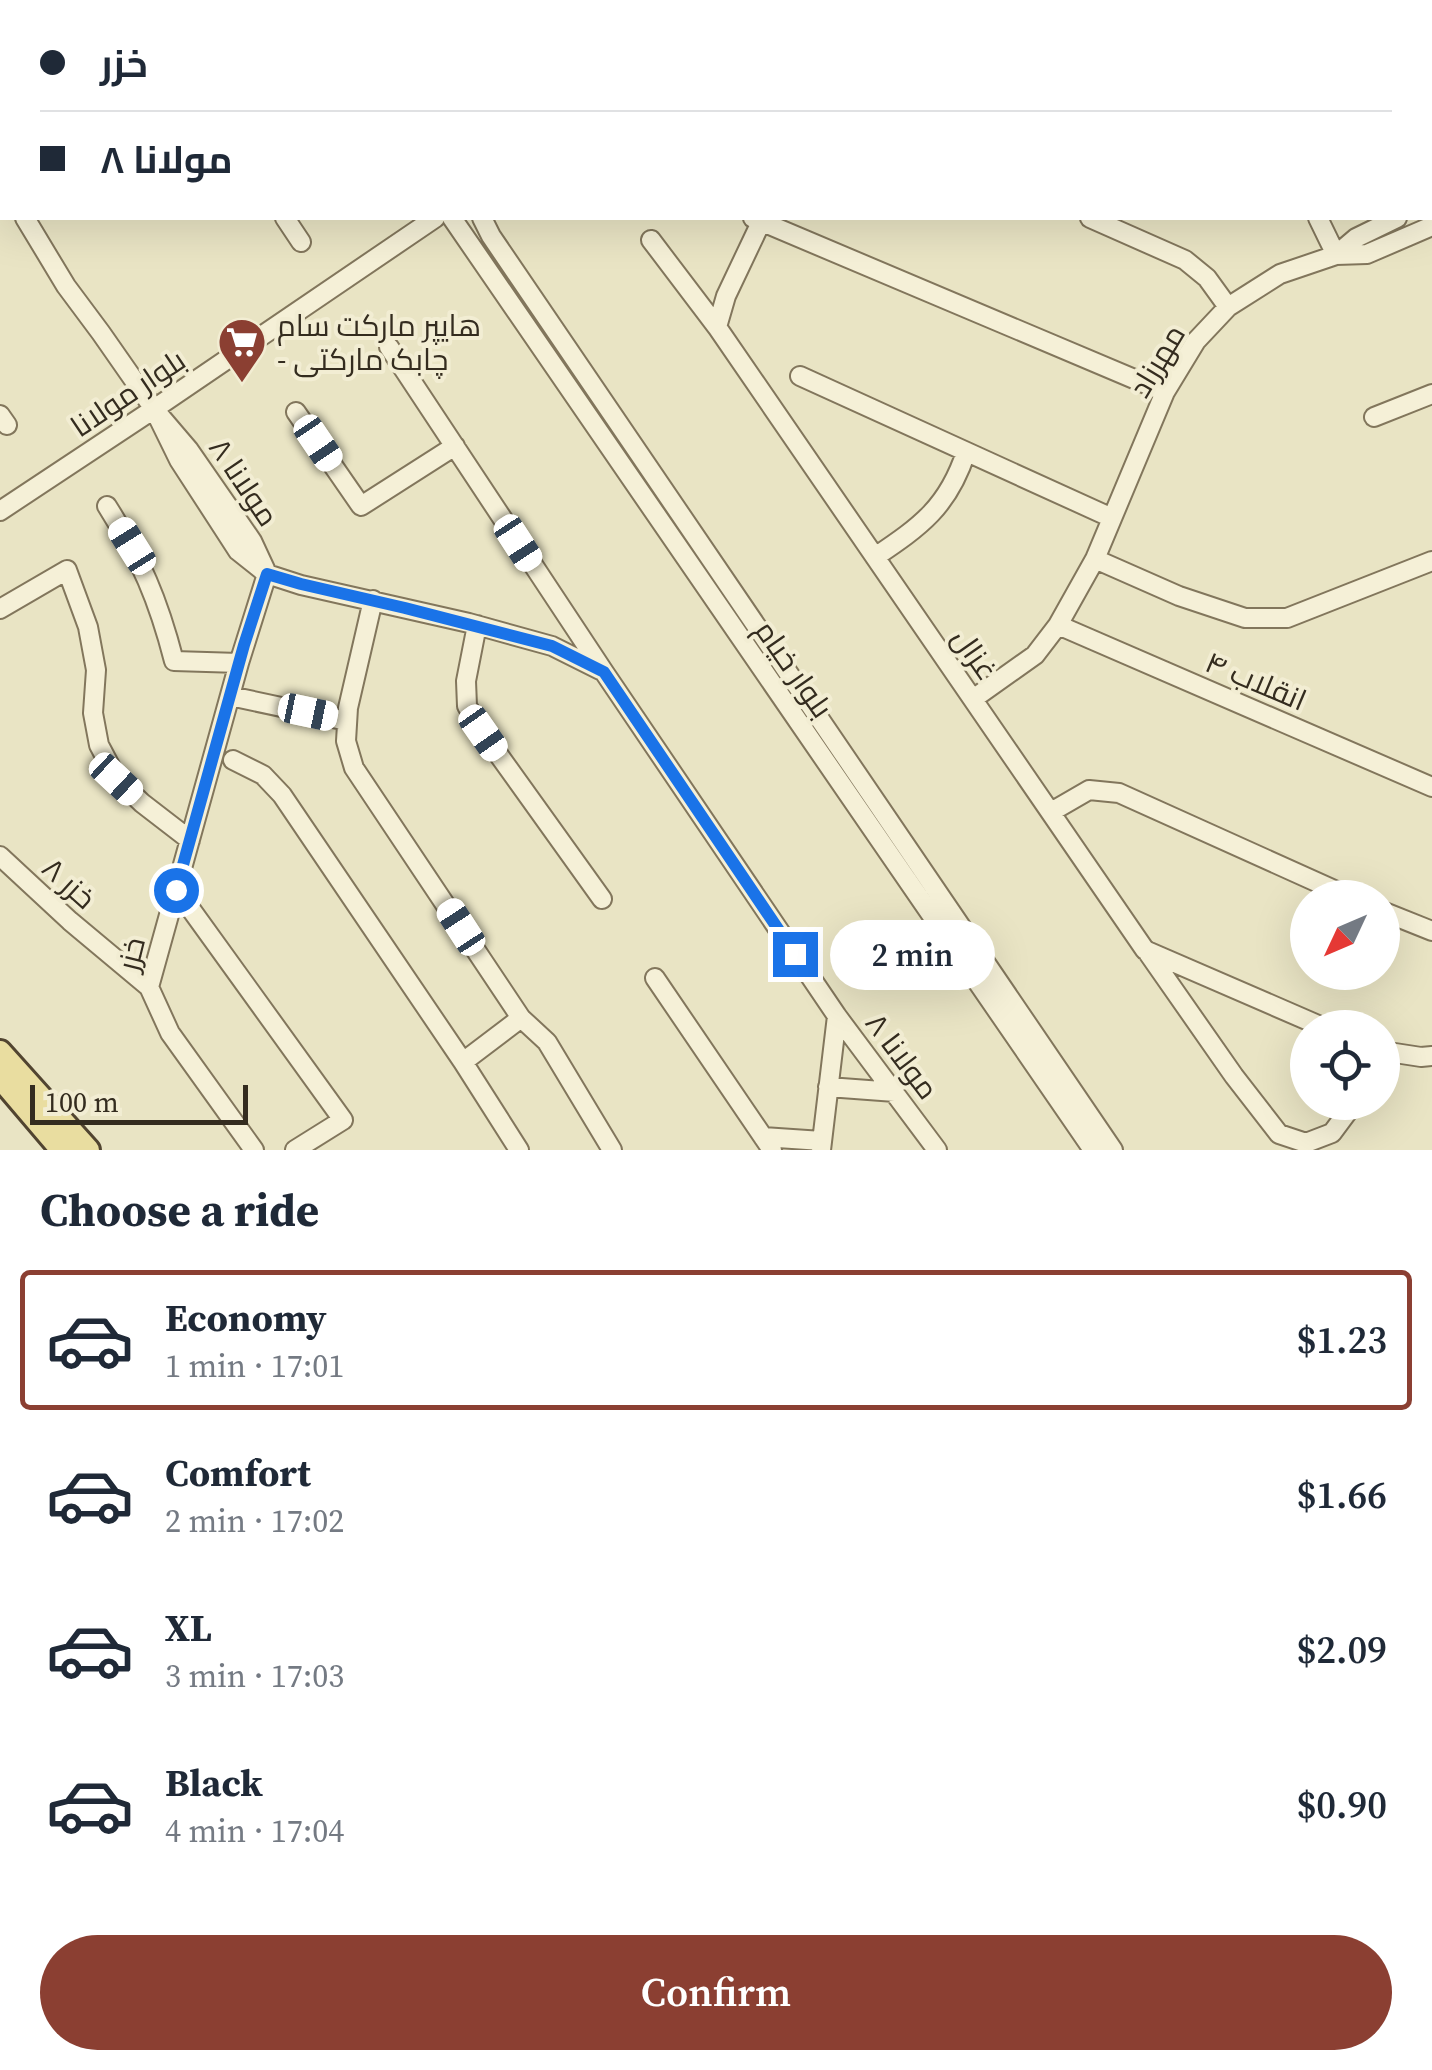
<!DOCTYPE html>
<html lang="en">
<head>
<meta charset="utf-8">
<style>
  body { margin:0; font-family:"Source Serif 4",Cairo,serif; background:#f2f2f3; color:#1f2937; height:100vh; display:flex; flex-direction:column; font-size:38px; white-space:nowrap }
  * { box-sizing:border-box; margin:0 }
  p { font-size:32px; color:#747a83 }
  .icon { flex:none; width:55px; height:55px; fill:none; stroke:currentColor; stroke-width:2; stroke-linecap:round; stroke-linejoin:round }
  .map { position:relative; height:1150px; overflow:hidden }
  .drawer { display:flex; flex-direction:column; background:#fff; flex:1 }
  .drawer>* { flex:none }
  .hud { position:absolute; left:0px; top:0px; width:1432px; height:220px; box-shadow:0 10px 40px #0002; display:grid; align-content:center; height:220px; padding:0 40px; background:#fff }
  .needle { width:65px; rotate:226deg }
  .buttons { position:absolute; left:1290px; top:880px; display:grid; gap:20px }
  .buttons a { display:grid; place-items:center; width:110px; height:110px; border-radius:50%; background:#fff; box-shadow:0 10px 40px #0002; font-size:50px }
  .scale { position:absolute; left:30px; bottom:25px; width:218px; box-sizing:border-box; padding-left:10px; border:5px solid #342c1f; border-top:0; font-size:28px; line-height:35px; white-space:nowrap; color:#342c1f; -webkit-text-stroke:8px #f2edd3; paint-order:stroke }
  .end { position:absolute; width:45px; height:45px; margin:-22px; border:12px solid #1a73e8; background:#fff; box-shadow:0 0 0 5px #fff }
  .from { border-radius:50% }
  .bubble { position:absolute; height:70px; border-radius:35px; background:#fff; box-shadow:0 10px 40px #0002; font-size:32px; font-weight:600; line-height:70px; text-align:center }
  .car { position:absolute; width:30px; height:60px; margin:-30px -15px; border-radius:12px; box-shadow:0 0 8px 2px #0007; background:linear-gradient(#fff 24%,#345 0 40%,#fff 0 76%,#345 0 86%,#fff 0) }
  .hud b { display:flex; align-items:center; gap:35px; height:95px; font-size:38px }
  .hud b+b { border-top:2px solid #e0e1e3 }
  .hud i { width:25px; height:25px; background:#1f2937 }
  ul { padding:0; list-style:none }
  li { display:flex; align-items:center; gap:30px; height:140px; margin:0 20px 15px; padding:0 20px; border:5px solid transparent; border-radius:10px }
  li div { flex:1 }
  li b { display:block; font-size:38px }
  li em { font-style:normal; font-weight:600 }
  li.selected { border-color:#8b3f32 }
  li>.icon { width:90px; height:90px; stroke-width:1.5 }
  h2 { padding:0 40px; font-size:45px; line-height:120px }
  .cta { display:flex; gap:20px; margin-top:auto; padding:20px 40px }
  .cta a { flex:1; height:115px; border-radius:60px; background:#8b3f32; color:#fff; font-size:40px; font-weight:600; line-height:115px; text-align:center }
  .map>svg:first-child { display:block }
  .lines { fill:none; stroke-linecap:round; stroke-linejoin:round }
  .minor-casing { stroke:#82765c; stroke-width:22 }
  .major-casing { stroke:#514430; stroke-width:28 }
  .minor { stroke:#f5f0d7; stroke-width:18 }
  .major { stroke:#e9dda0; stroke-width:22 }
  .route { stroke:#1a73e8; stroke-width:12 }
  .labels { text-anchor:middle; dominant-baseline:central; stroke-width:8; stroke-linejoin:round; paint-order:stroke }
  .poi-label { font-size:30px; fill:#342c1f; stroke:#f2edd3; text-anchor:start }
  .street-label { font-size:30px; fill:#342c1f; stroke:#f2edd3 }
</style>
</head>
<body>
<div class="map">
<svg width="1432" height="1150" viewBox="0 0 1432 1150">
  <rect width="100%" height="100%" fill="#e9e4c4"/>
  <g class="lines">
    <g class="minor-casing">
      <path id="minor" d="M304,0L306,2
        M347,0L349,2
        M516,0L518,2
        M986,0L987,2
        M1224,0L1225,2
        M773,2L777,0
        M1110,2L1111,0
        M0,18L3,0
        M0,116H2
        M0,172L2,177
        M1430,201L1432,200
        M25,218L66,286L101,333L154,409L189,450L252,541L265,569
        M285,218L301,242
        M452,218L1093,1150
        M482,218L491,236L1113,1150
        M753,218L1165,392
        M763,218L726,296L717,327L1145,950L1325,1028
        M1090,218L1185,260L1207,278L1228,307
        M1318,218L1336,255
        M651,240L717,327
        M1336,255L1356,238L1397,218
        M389,347L604,672L837,1016L937,1150
        M800,376L1112,518
        M154,409L179,460L238,551L267,574L301,585L469,623L552,646L600,670
        M296,412L361,506L455,446
        M0,415L7,425
        M1374,417L1432,394
        M107,506C141,560 158,599 174,661L239,663
        M0,511L154,409L435,218
        M875,557C921,526 948,507 966,452
        M1095,559L1179,596L1245,618H1287L1432,561
        M373,600L348,708L346,741L354,768L521,1018L547,1042L612,1150
        M0,609L67,570L88,627L96,670L93,713L99,745L117,779L142,803L190,840
        M477,625L466,681L467,706L483,733L602,899
        M1058,625L1432,787
        M230,696L347,721
        M973,699L1035,655L1058,625L1095,559L1165,392L1196,341L1228,307L1280,274L1336,255L1367,254L1432,226
        M233,760L263,775L282,795L463,1062
        M1051,812L1089,790L1119,793L1352,898
        M0,856L70,921L149,987
        M177,890L343,1120L295,1150
        M1382,911L1432,931
        M1146,950L1234,1076L1279,1134L1306,1143L1332,1133L1355,1102
        M655,978L772,1150
        M1382,1051L1421,1057L1432,1056
        M828,1087L895,1092
        M763,1137L822,1141
        M254,1150L170,1033L149,987L239,663L267,574
        M519,1150L463,1062L521,1018
        M821,1150L837,1016"/>
    </g>
    <g class="major-casing">
      <path id="major" d="M1360,0L1361,2
        M1384,0L1385,2
        M1430,105L1432,109
        M1430,165L1432,170
        M0,1052L88,1150
        M0,1077L62,1150"/>
    </g>
    <use href="#minor" class="minor"/>
    <use href="#major" class="major"/>
  </g>
  <g class="lines">
    <path class="route" d="M176,890L244,645L267,574L301,584L405,608L552,646L604,672L795,954"/>
  </g>
  <defs>
    <g id="supermarket-pin" transform="scale(2.5)"><path d="M0 17L-7.5 6A9.5 9.5 0 1 1 7.5 6Z" fill="#8b3f32" stroke="#f2edd3"/><path d="M-6-5.5h2.5l.6 2H6L4.5 2H-2.5L-4.4-4H-6ZM-1.5 3.2a1.3 1.3 0 1 0 .1 0ZM3 3.2a1.3 1.3 0 1 0 .1 0Z" fill="#fff"/></g>
  </defs>
  <g fill-rule="evenodd">
    <use href="#supermarket-pin" x="242" y="342"/>
  </g>
  <g class="labels">
    <g class="poi-label">
      <text x="277" y="325">هایپر مارکت سام<tspan x="277" dy="34">- چابک مارکتی</tspan></text>
    </g>
    <g class="street-label">
      <text transform="translate(1157 361) rotate(-59)">مهرزاد</text>
      <text transform="translate(128 393) rotate(-34)">بلوار مولانا</text>
      <text transform="translate(244 482) rotate(56)">مولانا ۸</text>
      <text transform="translate(975 654) rotate(55)">غزال</text>
      <text transform="translate(794 669) rotate(55)">بلوار خیام</text>
      <text transform="translate(1256 681) rotate(23)">انقلاب ۴</text>
      <text transform="translate(69 883) rotate(42)">خزر ۸</text>
      <text transform="translate(131 954) rotate(-76)">خزر</text>
      <text transform="translate(902 1056) rotate(53)">مولانا ۸</text>
    </g>
  </g>
</svg>
<div class="buttons">
<a><svg class="needle" viewBox="-14 -14 28 28"><path d="M0-13l5 13h-10z" fill="#e53935"/><path d="M0 13l5-13h-10z" fill="#747a83"/></svg></a>
<a><svg class="icon" aria-label="locate" viewBox="0 0 24 24"><circle cx="12" cy="12" r="6"/><path d="M12 2v4M12 18v4M2 12h4M18 12h4"/></svg></a>
</div>
<div class="scale">100 m</div>
<i class="end from" style="left:176px;top:890px"></i>
<i class="end" style="left:795px;top:954px"></i>
<div class="bubble" style="left:830px;top:920px;width:165px">2 min</div>
<i class="car" style="left:318px;top:443px;rotate:146deg"></i>
<i class="car" style="left:518px;top:543px;rotate:147deg"></i>
<i class="car" style="left:132px;top:546px;rotate:328deg"></i>
<i class="car" style="left:308px;top:712px;rotate:102deg"></i>
<i class="car" style="left:483px;top:733px;rotate:145deg"></i>
<i class="car" style="left:116px;top:779px;rotate:133deg"></i>
<i class="car" style="left:461px;top:927px;rotate:327deg"></i>
<div class="hud">
<b><i class="from"></i>خزر</b>
<b><i></i>مولانا ۸</b>
</div>
</div>
<section class="drawer">
<h2>Choose a ride</h2>
<ul>
<li class="selected"><svg class="icon" aria-label="car" viewBox="0 0 24 24"><path d="M5 17H2v-5l4-1 3-4h7l3 4 3 1v5h-3M9 17h6M6 11h13"/><circle cx="7" cy="17" r="2"/><circle cx="17" cy="17" r="2"/></svg><div><b>Economy</b><p>1 min · 17:01</p></div><em>$1.23</em></li>
<li><svg class="icon" aria-label="car" viewBox="0 0 24 24"><path d="M5 17H2v-5l4-1 3-4h7l3 4 3 1v5h-3M9 17h6M6 11h13"/><circle cx="7" cy="17" r="2"/><circle cx="17" cy="17" r="2"/></svg><div><b>Comfort</b><p>2 min · 17:02</p></div><em>$1.66</em></li>
<li><svg class="icon" aria-label="car" viewBox="0 0 24 24"><path d="M5 17H2v-5l4-1 3-4h7l3 4 3 1v5h-3M9 17h6M6 11h13"/><circle cx="7" cy="17" r="2"/><circle cx="17" cy="17" r="2"/></svg><div><b>XL</b><p>3 min · 17:03</p></div><em>$2.09</em></li>
<li><svg class="icon" aria-label="car" viewBox="0 0 24 24"><path d="M5 17H2v-5l4-1 3-4h7l3 4 3 1v5h-3M9 17h6M6 11h13"/><circle cx="7" cy="17" r="2"/><circle cx="17" cy="17" r="2"/></svg><div><b>Black</b><p>4 min · 17:04</p></div><em>$0.90</em></li>
</ul>
<div class="cta"><a>Confirm</a></div>
</section>
</body>
</html>
